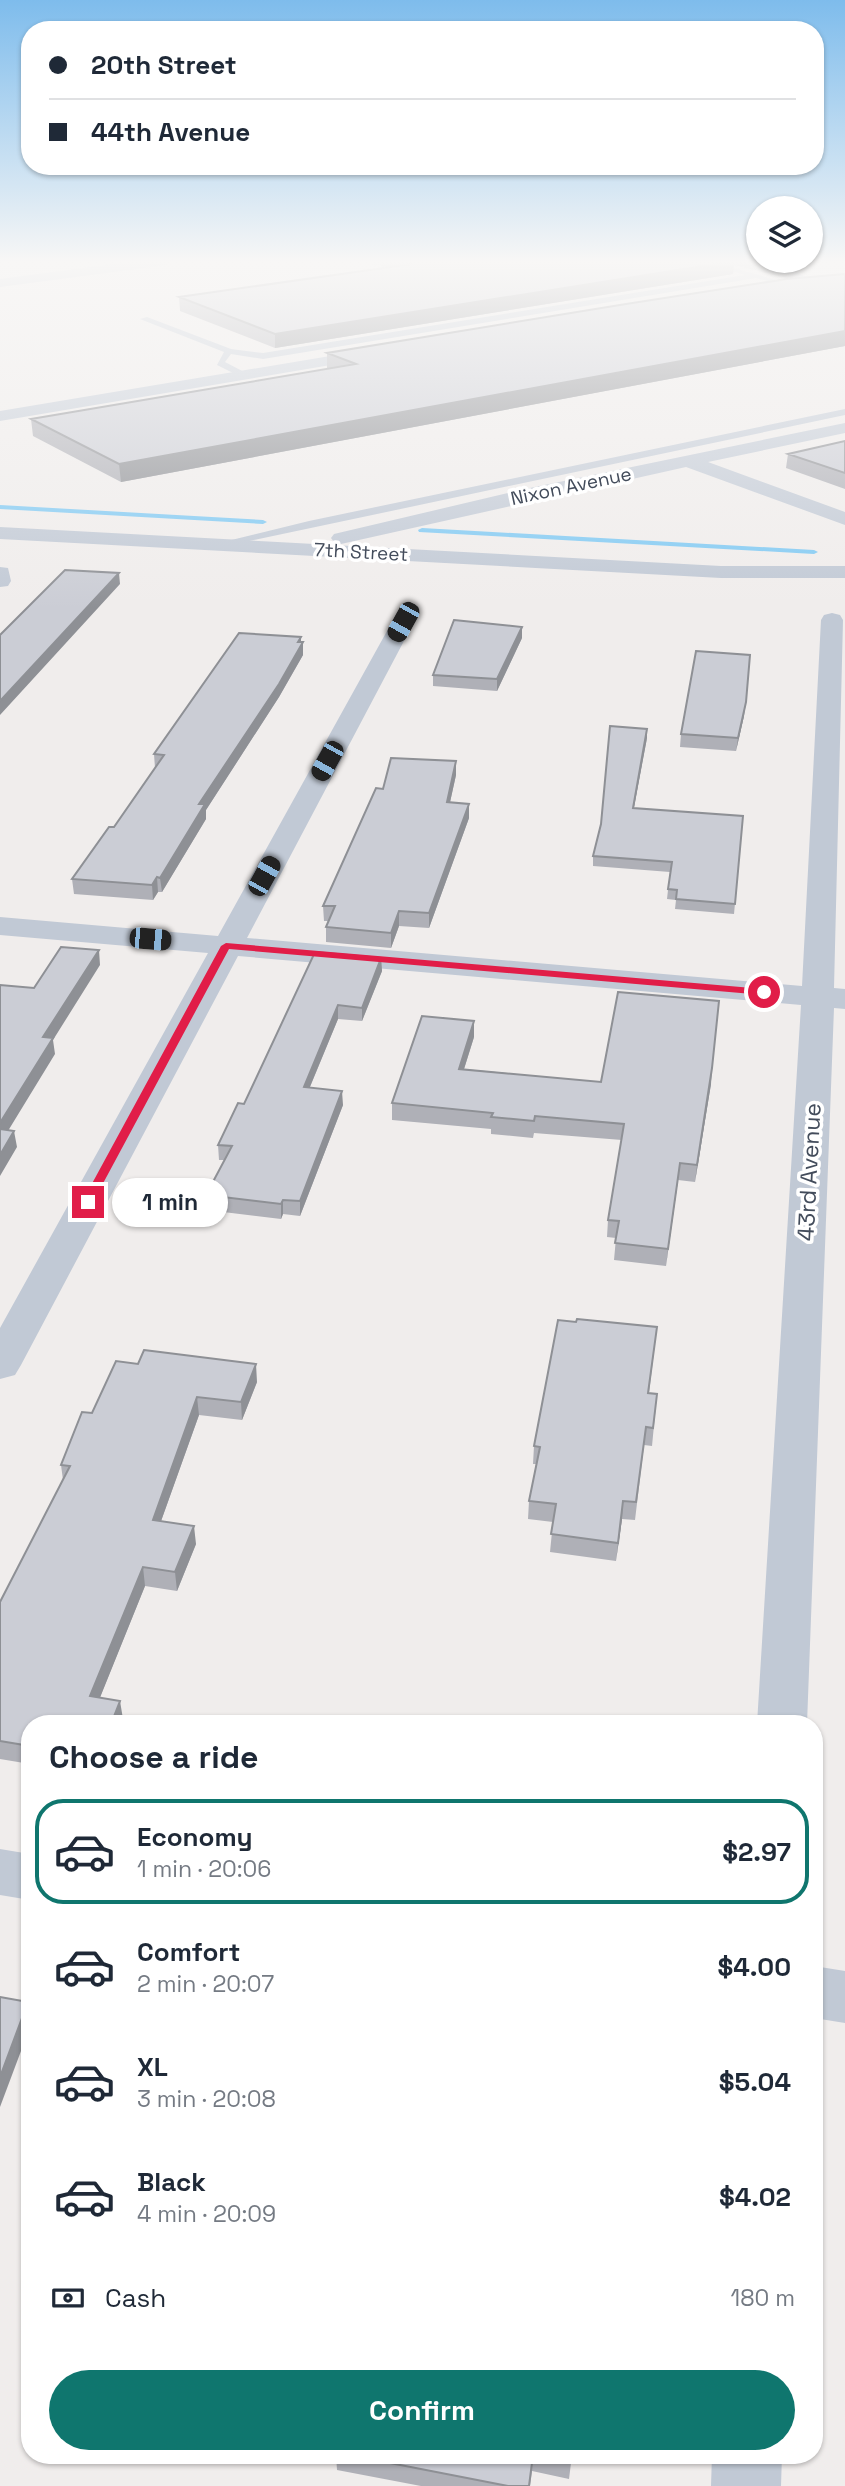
<!DOCTYPE html>
<html lang="en">
<head>
<meta charset="utf-8">
<style>
  body { margin:0; font-family:"Space Grotesk",sans-serif; background:#f6f6f7; color:#1f2937; height:100vh; display:flex; flex-direction:column; font-size:26px; white-space:nowrap }
  * { box-sizing:border-box; margin:0 }
  p { font-size:23px; color:#747a83 }
  .icon { flex:none; width:38px; height:38px; fill:none; stroke:currentColor; stroke-width:2; stroke-linecap:round; stroke-linejoin:round }
  .map { position:relative; flex:1; overflow:hidden }
  .drawer { position:absolute; left:21px; top:1715px; width:802px; height:749px; display:flex; flex-direction:column; background:#fff; border-radius:28px; box-shadow:0 2px 5px #0004 }
  .drawer>* { flex:none }
  .banner { position:absolute; left:21px; top:21px; width:803px; height:154px; border-radius:28px; box-shadow:0 2px 5px #0004; display:grid; align-content:center; height:154px; padding:0 28px; background:#fff }
  .tools { position:absolute; left:746px; top:196px; display:grid; gap:14px }
  .tools a { display:grid; place-items:center; width:77px; height:77px; border-radius:50%; background:#fff; box-shadow:0 2px 5px #0004; font-size:35px }
  .end { position:absolute; width:32px; height:32px; margin:-16px; border:9px solid #e11d48; background:#fff; box-shadow:0 0 0 4px #fff }
  .from { border-radius:50% }
  .bubble { position:absolute; height:49px; border-radius:24px; background:#fff; box-shadow:0 2px 5px #0004; font-size:23px; font-weight:600; line-height:49px; text-align:center }
  .car { position:absolute; width:21px; height:42px; margin:-21px -10px; border-radius:9px; box-shadow:0 0 5px 2px #0007; background:linear-gradient(#222 24%,#8ab4d8 0 40%,#222 0 76%,#8ab4d8 0 86%,#222 0) }
  .banner b { display:flex; align-items:center; gap:24px; height:66px; font-size:26px }
  .banner b+b { border-top:2px solid #e0e1e3 }
  .banner i { width:18px; height:18px; background:#1f2937 }
  ul { padding:0; list-style:none }
  li { display:flex; align-items:center; gap:21px; height:105px; margin:0 14px 10px; padding:0 14px; border:4px solid transparent; border-radius:28px }
  li div { flex:1 }
  li b { display:block; font-size:26px }
  li em { font-style:normal; font-weight:600 }
  li.on { border-color:#0f766e }
  li>.icon { width:63px; height:63px; stroke-width:1.5 }
  h2 { padding:0 28px; font-size:32px; line-height:84px }
  .pay { display:flex; align-items:center; gap:18px; height:77px; padding:0 28px; font-size:26px }
  .pay p { margin-inline-start:auto }
  .button { display:flex; gap:14px; margin-top:auto; padding:14px 28px }
  .button a { flex:1; height:80px; border-radius:42px; background:#0f766e; color:#fff; font-size:28px; font-weight:600; line-height:80px; text-align:center }
  .map>svg:first-child { display:block }
  .lines { fill:none; stroke-linecap:round; stroke-linejoin:round }
  .stream { fill:#7fc9f3; fill-rule:evenodd }
  .service { fill:#c1c9d5; fill-rule:evenodd }
  .minor { fill:#c1c9d5; fill-rule:evenodd }
  .wall { fill:#afb0b7 }
  .shaded-wall { fill:#8e9095 }
  .building { fill:#cbcdd5; stroke:#8e9095; stroke-width:2 }
  .route { fill:#e11d48 }
  .labels { text-anchor:middle; dominant-baseline:central; stroke-width:7; stroke-linejoin:round; paint-order:stroke }
  .far-street-label { font-size:19px; fill:#434c5b; stroke:#fff }
  .street-label { font-size:23px; fill:#434c5b; stroke:#fff }
</style>
</head>
<body>
<div class="map">
<svg width="845" height="2486" viewBox="0 0 845 2486">
  <rect width="100%" height="100%" fill="#f0edec"/>
  <g class="lines">
    <path class="stream" d="M0,505L263,520L267,522L263,524L0,509Z
      M422,528L814,550L818,552L814,554L419,532L418,530Z"/>
    <path class="service" d="M380,261H397L375,266L371,264Z
      M696,261H708L798,286L794,288L756,278L263,359L231,354L225,362L246,373V377L243,378L217,365L224,352L140,319L147,317L231,349L263,353L745,275Z
      M790,261H798V263L832,261L798,268V273L815,281L812,285L791,276Z
      M845,409V415L221,547L215,544L309,521Z"/>
    <path class="minor" d="M136,261H174L167,265L0,287V279Z
      M378,348L384,350L386,353L384,356L0,421V411Z
      M845,423V433L708,462L845,512V525L686,467L341,544L334,542L331,538L334,534L525,489Z
      M0,527L721,566H845V578H721L0,539Z
      M0,567L8,568L11,581L8,586L0,587Z
      M832,613L840,615L843,620L834,988L845,989V1009L834,1008L807,1724H757L801,1005L238,956L21,1365L15,1375L0,1379V1328L208,953L0,935V917L218,936L392,622L395,617H411L414,622L247,938L802,986L821,620L824,615Z
      M0,1849L30,1854V1900L0,1895Z
      M814,1966L845,1971V2023L814,2018Z
      M712,2455H782L781,2486H711Z"/>
  </g>
  <path class="wall" d="M381,261H790V263L794,266L793,279L845,274V346L121,482L33,436L31,419L327,369V353L791,279L734,265L733,274L275,348L180,311L179,297L383,268L381,267Z
    M845,441V489L786,468L788,454Z
    M522,638L497,691L433,686V675Z
    M301,642L303,655L279,697L206,810V819L162,892H158L153,900L74,894L72,879L114,827L155,768L154,754Z
    M744,716L736,751L680,747L681,734Z
    M647,738L634,808L743,816L734,914L675,909L676,900L667,899L670,872L593,866V856Z
    M456,775L450,802L469,818L429,928L399,926L391,948L326,942V927L329,921H324L323,906L383,789Z
    M381,958L382,971L362,1021L338,1019L310,1087L343,1105L300,1216L283,1214L281,1219L207,1210L206,1195L225,1160H219L218,1145L244,1104Z
    M474,1037L464,1069L601,1082L711,1084L695,1182L678,1180L666,1266L614,1260L616,1238L607,1237L608,1220L622,1140L534,1133L533,1138L491,1134V1129L392,1120V1103Z
    M576,1322L657,1327L649,1393L657,1394L652,1446L644,1445L635,1520L622,1519L616,1561L550,1552L553,1522L528,1519L529,1501L536,1464H533L534,1446Z
    M138,1364L257,1382L242,1420L199,1415L161,1521L196,1544L177,1591L145,1586L100,1697L123,1719L121,1724H30V1764L0,1759V1602L63,1480L61,1465L92,1413Z
    M336,2455H572L569,2479L532,2471L530,2486H421L337,2470Z"/>
  <path class="shaded-wall" d="M734,261L733,274L275,348V334Z
    M845,331V346L121,482L119,464Z
    M119,573L120,584L0,715V701Z
    M522,627V638L497,691V679Z
    M301,637V645L303,642V655L279,697L206,810V819L162,892L160,878L199,804Z
    M746,702L744,716L736,751L738,738Z
    M647,729V738L632,817L633,808Z
    M456,761V775L447,816V802Z
    M469,804V818L429,928V913Z
    M157,877L158,892L153,900L152,885Z
    M399,911V926L391,948V933Z
    M99,950L100,965L53,1040L55,1054L0,1144V1123L43,1037Z
    M381,958L382,971L362,1021V1008Z
    M338,1005V1019L304,1101V1087Z
    M474,1021V1037L459,1085V1069Z
    M712,1068L711,1084L695,1182L697,1165Z
    M342,1091L343,1105L300,1216V1201Z
    M14,1131L17,1147L0,1176V1155Z
    M680,1163L678,1180L666,1266L668,1249Z
    M283,1200V1214L281,1219V1204Z
    M256,1364L257,1382L242,1420L241,1402Z
    M197,1397L199,1415L155,1538L153,1520Z
    M623,1501L622,1519L616,1561L618,1543Z
    M194,1526L196,1544L177,1591L175,1572Z
    M143,1567L145,1586L93,1715L90,1696Z
    M120,1701L123,1719L121,1724H111Z
    M28,2002L30,2009V2027L0,2107V2077Z"/>
  <path class="building" d="M403,261H734L275,334L179,297L412,264Z
    M773,261H790V263L794,266Z
    M845,274V331L119,464L31,419L356,364L327,353L626,304L787,279Z
    M845,441V473L788,454Z
    M65,570L119,573L0,701V635Z
    M454,620L522,627L497,679L433,675Z
    M239,633L301,637L298,642H303L279,684L199,804H205L160,878L157,877L152,885L72,879L109,827H114L164,755L154,754Z
    M696,651L750,655L746,702L738,738L681,734Z
    M610,726L647,729L633,808L743,816L735,904L676,899L677,890L668,889L672,862L593,856L601,824Z
    M391,758L456,761L447,802L469,804L429,913L399,911L391,933L326,927L335,906H323L376,788L383,789Z
    M61,947L99,950L43,1037L53,1038L0,1123V985L34,988Z
    M315,952L381,958L362,1008L338,1005L304,1087L342,1091L300,1201L283,1200L281,1204L206,1195L232,1146L218,1145L238,1103L244,1104Z
    M618,992L719,1001L712,1068L697,1165L680,1163L668,1249L615,1243L619,1221L608,1220L624,1124L535,1116L534,1121L491,1117L493,1113L392,1103L422,1016L474,1021L459,1069L601,1082Z
    M0,1129L14,1131L0,1155Z
    M577,1319L657,1327L648,1393L657,1394L653,1428L646,1427L636,1502L623,1501L618,1543L551,1534L556,1504L529,1501L540,1447L534,1446L558,1320L576,1322Z
    M144,1350L256,1364L241,1402L197,1397L153,1520L194,1526L175,1572L143,1567L90,1696L120,1701L111,1724H30V1746L0,1741V1602L70,1466L61,1465L82,1412L92,1413L116,1361L138,1364Z
    M0,1997L28,2002L0,2077Z
    M349,2455H533L529,2486H508Z
    M537,2455H572L571,2462Z"/>
  <linearGradient id="sky" x2="0" y2="1"><stop stop-color="#7ebcec"/><stop offset="0.43" stop-color="#f8f7f6"/><stop offset="1" stop-color="#f8f7f6" stop-opacity="0"/></linearGradient>
  <rect width="845" height="609" fill="url(#sky)"/>
  <path class="route" d="M226,943L764,989L769,992L764,995L229,949L93,1202L84,1204L82,1202L221,946Z"/>
  <g class="labels">
    <g class="far-street-label">
      <text transform="translate(571 486) rotate(-12)">Nixon Avenue</text>
      <text transform="translate(361 552) rotate(3)">7th Street</text>
    </g>
    <g class="street-label">
      <text transform="translate(809 1172) rotate(-87)">43rd Avenue</text>
    </g>
  </g>
</svg>
<div class="tools">
<a><svg class="icon" aria-label="layers" viewBox="0 0 24 24"><path d="M12 4l9 5-9 5-9-5zM3 14l9 5 9-5"/></svg></a>
</div>
<i class="end from" style="left:764px;top:992px"></i>
<i class="end" style="left:88px;top:1202px"></i>
<div class="bubble" style="left:112px;top:1178px;width:116px">1 min</div>
<i class="car" style="left:403px;top:622px;rotate:209deg"></i>
<i class="car" style="left:327px;top:761px;rotate:209deg"></i>
<i class="car" style="left:264px;top:876px;rotate:29deg"></i>
<i class="car" style="left:150px;top:939px;rotate:95deg"></i>
<div class="banner">
<b><i class="from"></i>20th Street</b>
<b><i></i>44th Avenue</b>
</div>
<section class="drawer">
<h2>Choose a ride</h2>
<ul>
<li class="on"><svg class="icon" aria-label="car" viewBox="0 0 24 24"><path d="M5 17H2v-5l4-1 3-4h7l3 4 3 1v5h-3M9 17h6M6 11h13"/><circle cx="7" cy="17" r="2"/><circle cx="17" cy="17" r="2"/></svg><div><b>Economy</b><p>1 min · 20:06</p></div><em>$2.97</em></li>
<li><svg class="icon" aria-label="car" viewBox="0 0 24 24"><path d="M5 17H2v-5l4-1 3-4h7l3 4 3 1v5h-3M9 17h6M6 11h13"/><circle cx="7" cy="17" r="2"/><circle cx="17" cy="17" r="2"/></svg><div><b>Comfort</b><p>2 min · 20:07</p></div><em>$4.00</em></li>
<li><svg class="icon" aria-label="car" viewBox="0 0 24 24"><path d="M5 17H2v-5l4-1 3-4h7l3 4 3 1v5h-3M9 17h6M6 11h13"/><circle cx="7" cy="17" r="2"/><circle cx="17" cy="17" r="2"/></svg><div><b>XL</b><p>3 min · 20:08</p></div><em>$5.04</em></li>
<li><svg class="icon" aria-label="car" viewBox="0 0 24 24"><path d="M5 17H2v-5l4-1 3-4h7l3 4 3 1v5h-3M9 17h6M6 11h13"/><circle cx="7" cy="17" r="2"/><circle cx="17" cy="17" r="2"/></svg><div><b>Black</b><p>4 min · 20:09</p></div><em>$4.02</em></li>
</ul>
<div class="pay"><svg class="icon" aria-label="cash" viewBox="0 0 24 24"><path d="M3 7h18v10H3z"/><circle cx="12" cy="12" r="2"/></svg>Cash<p>180 m</p></div>
<div class="button"><a>Confirm</a></div>
</section>
</div>
</body>
</html>
